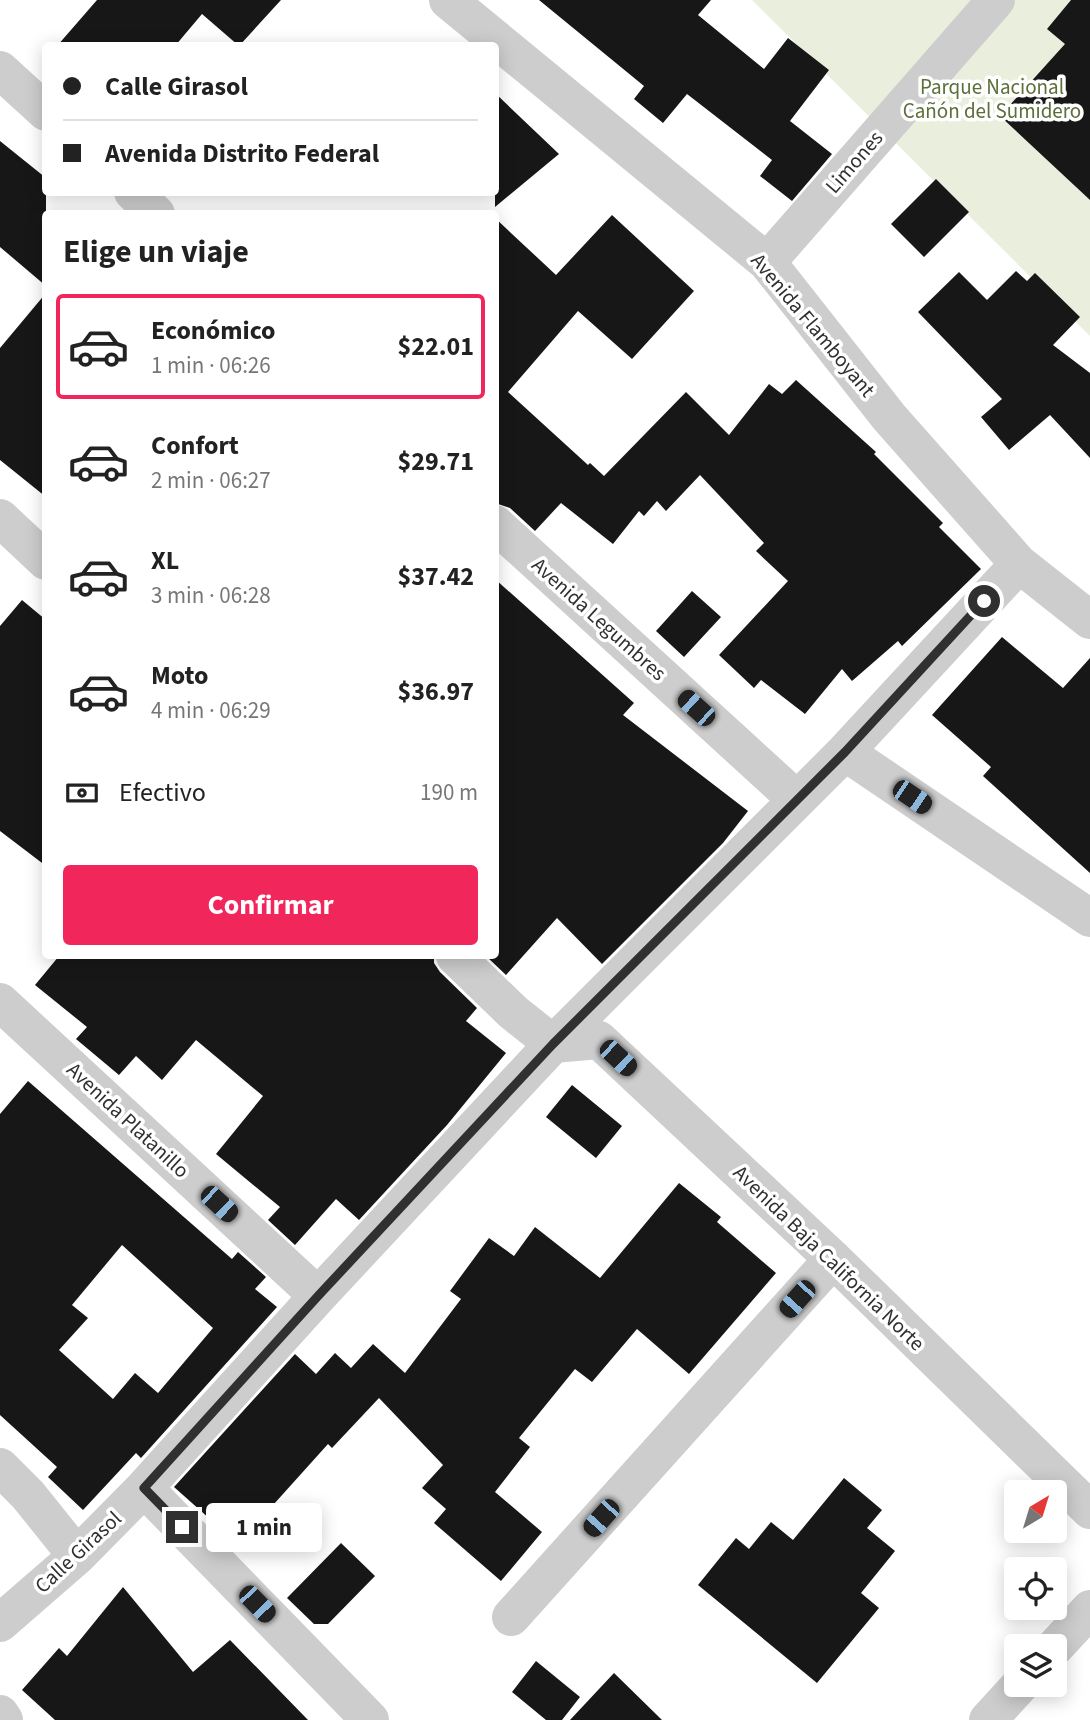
<!DOCTYPE html>
<html lang="es">
<head>
<meta charset="utf-8">
<style>
  body { margin:0; font-family:"Source Sans 3",sans-serif; background:#f2f2f2; color:#222; height:100vh; display:flex; flex-direction:column; font-size:26px; white-space:nowrap }
  * { box-sizing:border-box; margin:0 }
  p { font-size:23px; color:#767676 }
  .icon { flex:none; width:38px; height:38px; fill:none; stroke:currentColor; stroke-width:2; stroke-linecap:round; stroke-linejoin:round }
  .map { position:relative; flex:1; overflow:hidden }
  .drawer { position:absolute; left:42px; top:210px; width:457px; height:749px; display:flex; flex-direction:column; background:#fff; border-radius:7px; box-shadow:0 4px 18px #0003 }
  .drawer>* { flex:none }
  .banner { position:absolute; left:42px; top:42px; width:457px; height:154px; border-radius:7px; box-shadow:0 4px 18px #0003; display:grid; align-content:center; height:154px; padding:0 21px; background:#fff }
  .needle { width:46px; rotate:38deg }
  .fabs { position:absolute; left:1004px; top:1480px; display:grid; gap:14px }
  .fabs a { display:grid; place-items:center; width:63px; height:63px; border-radius:7px; background:#fff; box-shadow:0 4px 18px #0003; font-size:35px }
  .end { position:absolute; width:32px; height:32px; margin:-16px; border:9px solid #303030; background:#fff; box-shadow:0 0 0 4px #fff }
  .from { border-radius:50% }
  .bubble { position:absolute; height:49px; border-radius:7px; background:#fff; box-shadow:0 4px 18px #0003; font-size:23px; font-weight:700; line-height:49px; text-align:center }
  .car { position:absolute; width:21px; height:42px; margin:-21px -10px; border-radius:9px; box-shadow:0 0 5px 2px #0007; background:linear-gradient(#222 24%,#8ab4d8 0 40%,#222 0 76%,#8ab4d8 0 86%,#222 0) }
  .banner b { display:flex; align-items:center; gap:24px; height:66px; font-size:26px }
  .banner b+b { border-top:2px solid #e0e0e0 }
  .banner i { width:18px; height:18px; background:#222 }
  ul { padding:0; list-style:none }
  li { display:flex; align-items:center; gap:21px; height:105px; margin:0 14px 10px; padding:0 7px; border:4px solid transparent; border-radius:7px }
  li div { flex:1 }
  li b { display:block; font-size:26px }
  li em { font-style:normal; font-weight:700 }
  li.selected { border-color:#f1275c }
  li>.icon { width:63px; height:63px; stroke-width:1.5 }
  h2 { padding:0 21px; font-size:32px; line-height:84px }
  .pay { display:flex; align-items:center; gap:18px; height:77px; padding:0 21px; font-size:26px }
  .pay p { margin-inline-start:auto }
  .cta { display:flex; gap:14px; margin-top:auto; padding:14px 21px }
  .cta a { flex:1; height:80px; border-radius:7px; background:#f1275c; color:#fff; font-size:28px; font-weight:700; line-height:80px; text-align:center }
  .map>svg:first-child { display:block }
  .green { fill:#e9eedd }
  .building { fill:#171717; fill-rule:evenodd }
  .lines { fill:none; stroke-linecap:round; stroke-linejoin:round }
  .minor { stroke:#cdcdcd; stroke-width:38 }
  .route { stroke:#303030; stroke-width:9 }
  .labels { text-anchor:middle; dominant-baseline:central; stroke-width:7; stroke-linejoin:round; paint-order:stroke }
  .park-label { font-size:21px; fill:#5c6f39; stroke:#fff }
  .street-label { font-size:21px; fill:#303030; stroke:#fff }
</style>
</head>
<body>
<div class="map">
<svg width="1090" height="1720" viewBox="0 0 1090 1720">
  <rect width="100%" height="100%" fill="#fff"/>
  <path class="green" d="M752,0H1090V336Z"/>
  <path class="building" d="M97,0H281L239,46L202,14L175,46H57Z
    M539,0H711L698,15L764,69L788,38L829,70L790,121L832,154L792,201L760,176L772,160L687,94L663,123L634,99L644,86Z
    M1071,0H1090V200L1000,116L1065,44L1047,29Z
    M495,93L559,154L495,207Z
    M0,141L46,178V286L0,247Z
    M936,179L969,212L924,257L891,224Z
    M612,215L694,291L632,359L578,311L508,392L588,465L590,463L604,476L686,392L729,435L769,384L782,394L796,380L876,452L874,454L943,523L939,527L981,569L902,646L898,641L852,681L842,669L805,714L761,680L754,688L719,655L788,581L756,551L764,543L700,475L666,511L657,501L644,516L639,511L613,544L561,503L535,531L510,508L495,503V218L556,275Z
    M1016,271L1027,281L1035,273L1080,317L1053,345L1090,373V458L1050,415L1009,450L981,417L1002,399L918,312L959,272L987,300Z
    M46,293V497L0,460V348Z
    M495,579L634,703L623,715L748,811L723,843L602,964L557,918L506,975L486,956H495Z
    M692,591L721,617L684,657L656,631Z
    M22,600L46,620V866L0,831V626Z
    M1002,637L1063,688L1090,658V873L983,776L991,767L932,715Z
    M59,956H434V963L440,972L477,1008L466,1021L506,1053L447,1125L359,1220L336,1199L295,1245L268,1220L280,1207L216,1154L263,1096L196,1040L162,1080L136,1056L119,1075L76,1039L87,1027L35,985Z
    M28,1081L232,1259L238,1252L266,1277L255,1289L277,1307L141,1458L136,1453L83,1510L48,1477L57,1467L0,1415V1114ZM122,1245L213,1328L158,1393L135,1373L113,1399L59,1350L88,1318L72,1305Z
    M572,1085L622,1126L596,1158L546,1117Z
    M679,1183L721,1217L717,1222L776,1273L689,1374L637,1329L592,1382L575,1369L519,1438L530,1447L495,1492L542,1532L501,1581L434,1523L446,1509L422,1488L443,1465L379,1398L332,1448L328,1444L238,1544L174,1487L295,1354L316,1374L335,1353L351,1368L373,1344L405,1373L461,1299L450,1291L489,1238L514,1256L535,1227L600,1278Z
    M844,1478L882,1510L867,1528L895,1551L861,1593L879,1608L817,1683L698,1585L736,1538L749,1549L771,1522L793,1540Z
    M341,1543L375,1576L328,1624H314L287,1598Z
    M123,1587L193,1672L230,1640L308,1720H55L22,1690L59,1648L67,1656Z
    M536,1661L580,1697L562,1720H546L512,1692Z
    M614,1673L662,1720H570Z"/>
  <g class="lines">
    <path class="minor" d="M448,0L767,262L889,417L1019,564L1090,620
      M0,70L46,112
      M133,192L156,214
      M767,262L996,0
      M0,518L46,561
      M495,524L796,799
      M845,752L1090,918
      M455,956L513,1012L553,1044L599,1040L833,1259L1090,1510
      M0,1002L318,1296
      M0,1467L28,1495L77,1556
      M144,1488L370,1720
      M511,1617L833,1259
      M0,1623L77,1556L144,1488L318,1296L553,1044L845,752L1019,564
      M1055,1647L1090,1609
      M0,1714L4,1720
      M988,1720L1020,1685"/>
  </g>
  <g class="lines">
    <path class="route" d="M182,1527L144,1488L318,1296L553,1044L845,752L984,601"/>
  </g>
  <g class="labels">
    <g class="park-label">
      <text x="992" y="87">Parque Nacional<tspan x="992" dy="24">Cañón del Sumidero</tspan></text>
    </g>
    <g class="street-label">
      <text transform="translate(854 162) rotate(-49)">Limones</text>
      <text transform="translate(813 325) rotate(50)">Avenida Flamboyant</text>
      <text transform="translate(599 619) rotate(42)">Avenida Legumbres</text>
      <text transform="translate(128 1120) rotate(43)">Avenida Platanillo</text>
      <text transform="translate(829 1258) rotate(44)">Avenida Baja California Norte</text>
      <text transform="translate(78 1552) rotate(-43)">Calle Girasol</text>
    </g>
  </g>
</svg>
<div class="fabs">
<a><svg class="needle" viewBox="-14 -14 28 28"><path d="M0-13l5 13h-10z" fill="#e53935"/><path d="M0 13l5-13h-10z" fill="#767676"/></svg></a>
<a><svg class="icon" aria-label="locate" viewBox="0 0 24 24"><circle cx="12" cy="12" r="6"/><path d="M12 2v4M12 18v4M2 12h4M18 12h4"/></svg></a>
<a><svg class="icon" aria-label="layers" viewBox="0 0 24 24"><path d="M12 4l9 5-9 5-9-5zM3 14l9 5 9-5"/></svg></a>
</div>
<i class="end from" style="left:984px;top:601px"></i>
<i class="end" style="left:182px;top:1527px"></i>
<div class="bubble" style="left:206px;top:1503px;width:116px">1 min</div>
<i class="car" style="left:696px;top:708px;rotate:312deg"></i>
<i class="car" style="left:912px;top:797px;rotate:124deg"></i>
<i class="car" style="left:618px;top:1058px;rotate:133deg"></i>
<i class="car" style="left:219px;top:1204px;rotate:133deg"></i>
<i class="car" style="left:797px;top:1299px;rotate:222deg"></i>
<i class="car" style="left:601px;top:1518px;rotate:222deg"></i>
<i class="car" style="left:257px;top:1604px;rotate:136deg"></i>
<div class="banner">
<b><i class="from"></i>Calle Girasol</b>
<b><i></i>Avenida Distrito Federal</b>
</div>
<section class="drawer">
<h2>Elige un viaje</h2>
<ul>
<li class="selected"><svg class="icon" aria-label="car" viewBox="0 0 24 24"><path d="M5 17H2v-5l4-1 3-4h7l3 4 3 1v5h-3M9 17h6M6 11h13"/><circle cx="7" cy="17" r="2"/><circle cx="17" cy="17" r="2"/></svg><div><b>Económico</b><p>1 min · 06:26</p></div><em>$22.01</em></li>
<li><svg class="icon" aria-label="car" viewBox="0 0 24 24"><path d="M5 17H2v-5l4-1 3-4h7l3 4 3 1v5h-3M9 17h6M6 11h13"/><circle cx="7" cy="17" r="2"/><circle cx="17" cy="17" r="2"/></svg><div><b>Confort</b><p>2 min · 06:27</p></div><em>$29.71</em></li>
<li><svg class="icon" aria-label="car" viewBox="0 0 24 24"><path d="M5 17H2v-5l4-1 3-4h7l3 4 3 1v5h-3M9 17h6M6 11h13"/><circle cx="7" cy="17" r="2"/><circle cx="17" cy="17" r="2"/></svg><div><b>XL</b><p>3 min · 06:28</p></div><em>$37.42</em></li>
<li><svg class="icon" aria-label="car" viewBox="0 0 24 24"><path d="M5 17H2v-5l4-1 3-4h7l3 4 3 1v5h-3M9 17h6M6 11h13"/><circle cx="7" cy="17" r="2"/><circle cx="17" cy="17" r="2"/></svg><div><b>Moto</b><p>4 min · 06:29</p></div><em>$36.97</em></li>
</ul>
<div class="pay"><svg class="icon" aria-label="cash" viewBox="0 0 24 24"><path d="M3 7h18v10H3z"/><circle cx="12" cy="12" r="2"/></svg>Efectivo<p>190 m</p></div>
<div class="cta"><a>Confirmar</a></div>
</section>
</div>
</body>
</html>
